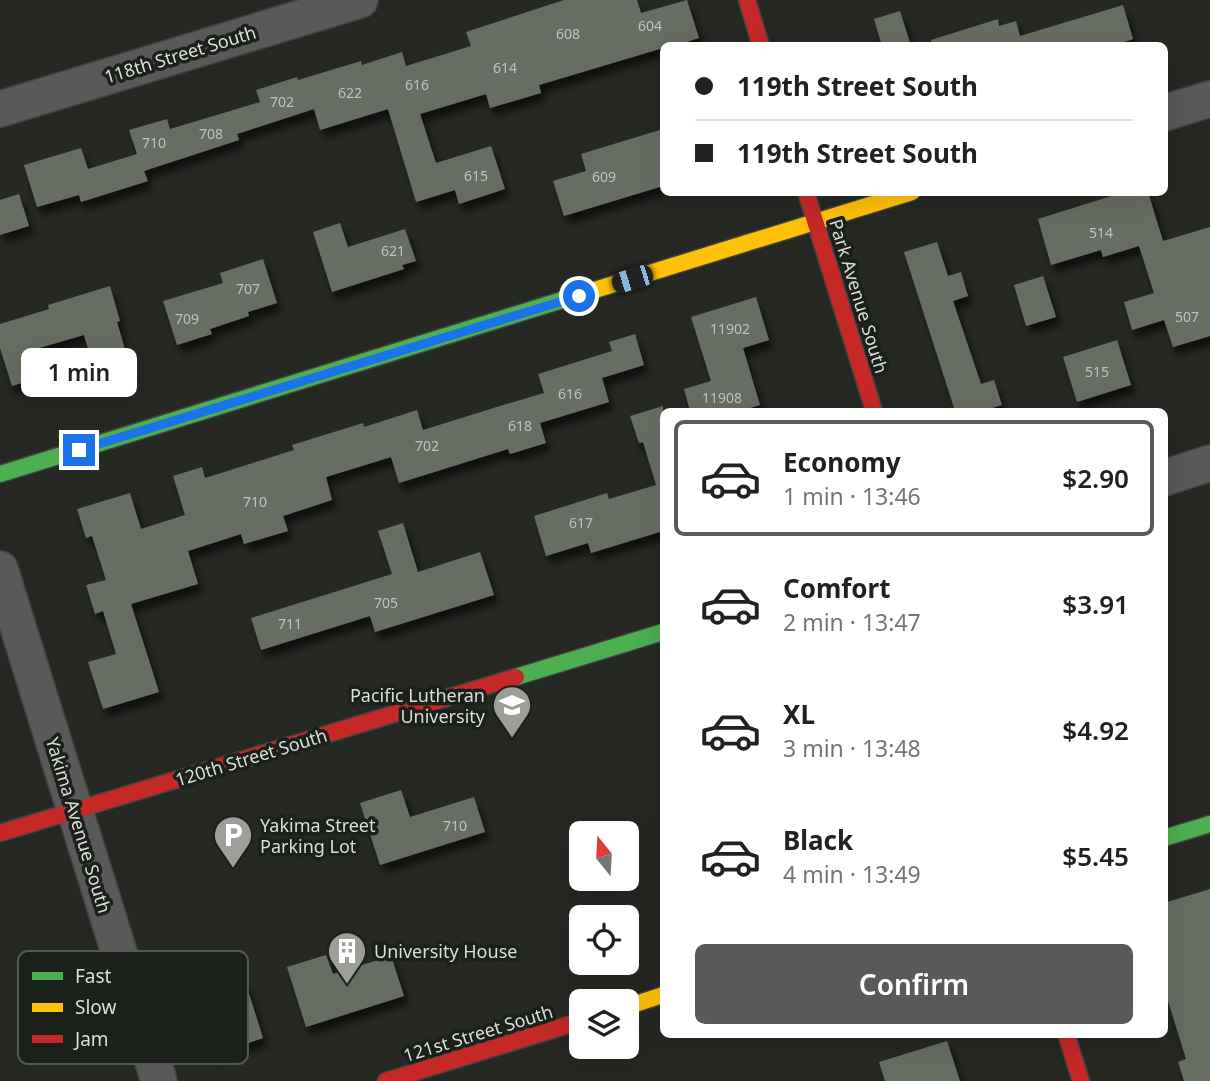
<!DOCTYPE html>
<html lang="en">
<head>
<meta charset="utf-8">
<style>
  body { margin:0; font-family:"Noto Sans",sans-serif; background:#f2f2f2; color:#202124; height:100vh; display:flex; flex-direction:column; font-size:26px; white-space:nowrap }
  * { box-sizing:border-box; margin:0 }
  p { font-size:23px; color:#757577 }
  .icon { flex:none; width:38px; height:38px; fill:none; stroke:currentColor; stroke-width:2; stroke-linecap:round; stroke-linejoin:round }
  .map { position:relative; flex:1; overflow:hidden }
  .details { position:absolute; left:660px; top:408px; width:508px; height:630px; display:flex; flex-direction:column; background:#fff; border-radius:10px; box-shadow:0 7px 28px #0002 }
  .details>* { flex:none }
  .guide { position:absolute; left:660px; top:42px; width:508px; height:154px; border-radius:10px; box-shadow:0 7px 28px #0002; display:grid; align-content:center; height:154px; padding:0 35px; background:#fff }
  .needle { width:46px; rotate:342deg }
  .fabs { position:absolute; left:569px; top:821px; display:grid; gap:14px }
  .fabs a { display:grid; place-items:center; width:70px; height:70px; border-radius:10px; background:#fff; box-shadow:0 7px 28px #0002; font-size:35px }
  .end { position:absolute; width:32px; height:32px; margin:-16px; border:9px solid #1a73e8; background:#fff; box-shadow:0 0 0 4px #fff }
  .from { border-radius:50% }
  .bubble { position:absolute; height:49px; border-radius:10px; background:#fff; box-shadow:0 7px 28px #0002; font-size:23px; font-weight:600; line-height:49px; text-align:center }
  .car { position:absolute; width:21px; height:42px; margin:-21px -10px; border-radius:9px; box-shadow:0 0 5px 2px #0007; background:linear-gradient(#222 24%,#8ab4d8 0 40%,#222 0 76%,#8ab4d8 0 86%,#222 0) }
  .guide b { display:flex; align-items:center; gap:24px; height:66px; font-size:26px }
  .guide b+b { border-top:2px solid #e0e0e0 }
  .guide i { width:18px; height:18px; background:#202124 }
  ul { padding:12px 0 0; list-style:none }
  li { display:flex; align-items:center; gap:21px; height:116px; margin:0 14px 10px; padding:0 21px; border:4px solid transparent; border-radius:10px }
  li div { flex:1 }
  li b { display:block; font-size:26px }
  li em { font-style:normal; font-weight:600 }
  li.on { border-color:#585959 }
  li>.icon { width:63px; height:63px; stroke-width:1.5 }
  .primary-button { display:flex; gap:14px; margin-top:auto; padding:14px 35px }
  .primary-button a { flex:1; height:80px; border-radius:10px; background:#585959; color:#fff; font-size:28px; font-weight:600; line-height:80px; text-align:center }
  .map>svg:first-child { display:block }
  .building { fill:#676d64; filter:url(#shadow) }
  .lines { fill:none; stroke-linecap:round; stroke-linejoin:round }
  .street-casing { stroke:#434442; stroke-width:38 }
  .fast-casing { stroke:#434442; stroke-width:19 }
  .slow-casing { stroke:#434442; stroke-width:19 }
  .jam-casing { stroke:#434442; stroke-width:19 }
  .street { stroke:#585958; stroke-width:35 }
  .fast { stroke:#4caf50; stroke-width:16 }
  .slow { stroke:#ffc107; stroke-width:16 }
  .jam { stroke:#c62828; stroke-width:16 }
  .route { stroke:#1a73e8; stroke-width:9 }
  .labels { text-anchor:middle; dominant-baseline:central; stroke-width:7; stroke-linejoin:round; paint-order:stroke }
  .number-label { font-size:14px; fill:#bec2bc }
  .street-label { font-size:18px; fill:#dbded9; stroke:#1b201a }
  .poi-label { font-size:18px; fill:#dbded9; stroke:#1b201a; text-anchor:start }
  .key { fill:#1b201a; stroke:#555953; stroke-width:2 }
  .key-label { font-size:19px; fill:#dbded9 }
</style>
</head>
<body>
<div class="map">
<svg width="1210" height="1081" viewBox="0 0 1210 1081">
  <defs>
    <filter id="shadow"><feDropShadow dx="4.5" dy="8" stdDeviation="3.5" flood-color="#0009"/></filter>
  </defs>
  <rect width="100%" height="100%" fill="#262824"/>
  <path class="building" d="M564,0H637L641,13L687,0L699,38L673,46H663V48L539,85L541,93L490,108L486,94L420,114L436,163L491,146L505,189L459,204L455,190L416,202L388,109L320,130L314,109L237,134L239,140L144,171L148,181L81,202L79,195L37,207L24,165L81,148L88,169L137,154L129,130L167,119L170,129L260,102L256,90L297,77L298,80L361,61L362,65L402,52L406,66L471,46L466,32Z
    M1123,5L1133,39L1112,46H932L931,40L998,19L999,26L1016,21L1020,36Z
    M900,11L911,46H882L874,19Z
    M663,129V186L564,216L553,181L586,171L581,154Z
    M1124,192H1148L1163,241L1210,227V336L1173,347L1164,320L1132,330L1124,302L1154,293L1139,246L1103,257L1101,250L1051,265L1038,219Z
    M19,194L29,226L0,235V200Z
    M340,223L348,247L405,229L416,261L402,265L404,269L332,292L313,232Z
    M937,242L948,276L961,272L968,296L953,301L981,384L994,380L1002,405L982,411H955L904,252Z
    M263,259L277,303L248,312L249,316L210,329L212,334L177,345L163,301L223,283L220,273Z
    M1043,276L1056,317L1026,326L1014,285Z
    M110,286L120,321L117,322L126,353L92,363L84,335L39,348L48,375L12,386L0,348V324L49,309L48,305Z
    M756,297L769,340L743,348L760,405L740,411H690L684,389L711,381L691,317Z
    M635,334L644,365L602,378L609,402L540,423L546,443L510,454L508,449L399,483L391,457L326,477L332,500L283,516L288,531L244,544L241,534L188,551L198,584L131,604L159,692L103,709L88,662L116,654L103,611L95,614L86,585L106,580L92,536L86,538L77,509L130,493L141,529L185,515L173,476L202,467L205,478L294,450L292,445L363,423L364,427L417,410L423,430L500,406L544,393L538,374L612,351L609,342Z
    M1117,340L1131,385L1077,402L1063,357Z
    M663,406V531L591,553L588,543L546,556L534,516L607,493L609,499L656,485L643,442L639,443L630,416Z
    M403,523L418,572L480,552L494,595L375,632L370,616L261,650L251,618L392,574L378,531Z
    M401,790L410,817L474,797L485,832L380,865L360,803Z
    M1210,889V1081H1184L1178,1062L1186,1059L1164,988V903Z
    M326,955L333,974L391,956L404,996L306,1027L287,967Z
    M245,981L263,1038L213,1055L199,1014L222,1007L217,990Z
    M947,1041L960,1081H885L879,1062Z"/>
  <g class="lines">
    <g class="street-casing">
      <path id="street" d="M0,109L360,0
        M1164,113L1210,99
        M1164,478L1210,463
        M0,569L159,1081"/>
    </g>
    <g class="fast-casing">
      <path id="fast" d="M0,474L572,297
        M516,677L663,632
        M1164,838L1210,824"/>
    </g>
    <g class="slow-casing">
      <path id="slow" d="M572,297L912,192
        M626,1007L663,995"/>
    </g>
    <g class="jam-casing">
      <path id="jam" d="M747,0L761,46
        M806,192L874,411
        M0,833L516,677
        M1066,1034L1081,1081
        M386,1081L581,1021"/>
    </g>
    <use href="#street" class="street"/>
    <use href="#fast" class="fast"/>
    <use href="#slow" class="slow"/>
    <use href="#jam" class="jam"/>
  </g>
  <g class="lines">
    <path class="route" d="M79,450L579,296"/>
  </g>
  <defs>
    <g id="university-pin" transform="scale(2.0125)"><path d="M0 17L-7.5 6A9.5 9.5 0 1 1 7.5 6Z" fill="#9c9e9a" stroke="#1b201a"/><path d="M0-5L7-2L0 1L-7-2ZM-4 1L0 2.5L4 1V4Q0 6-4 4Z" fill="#fff"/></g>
    <g id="parking-pin" transform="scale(2.0125)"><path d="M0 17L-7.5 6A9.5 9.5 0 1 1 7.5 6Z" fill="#9c9e9a" stroke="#1b201a"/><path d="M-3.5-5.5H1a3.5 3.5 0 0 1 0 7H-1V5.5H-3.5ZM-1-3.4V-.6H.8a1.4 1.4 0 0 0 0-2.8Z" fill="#fff"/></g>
    <g id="building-pin" transform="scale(2.0125)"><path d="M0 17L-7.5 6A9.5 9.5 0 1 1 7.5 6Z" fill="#9c9e9a" stroke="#1b201a"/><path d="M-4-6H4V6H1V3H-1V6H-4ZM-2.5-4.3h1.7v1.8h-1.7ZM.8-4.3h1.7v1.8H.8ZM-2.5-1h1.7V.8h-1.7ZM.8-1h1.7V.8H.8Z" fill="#fff"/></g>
  </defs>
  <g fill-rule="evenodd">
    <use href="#university-pin" x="512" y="705"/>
    <use href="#parking-pin" x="233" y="835"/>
    <use href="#building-pin" x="347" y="951"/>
  </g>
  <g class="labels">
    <g class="number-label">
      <text x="650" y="25">604</text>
      <text x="568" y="33">608</text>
      <text x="505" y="67">614</text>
      <text x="417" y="84">616</text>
      <text x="350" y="92">622</text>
      <text x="282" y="101">702</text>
      <text x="211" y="133">708</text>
      <text x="154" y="142">710</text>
      <text x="476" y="175">615</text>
      <text x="604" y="176">609</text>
      <text x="1101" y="232">514</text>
      <text x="393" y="250">621</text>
      <text x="248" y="288">707</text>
      <text x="1187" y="316">507</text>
      <text x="187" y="318">709</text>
      <text x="730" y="328">11902</text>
      <text x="1097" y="371">515</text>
      <text x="570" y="393">616</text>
      <text x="722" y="397">11908</text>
      <text x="520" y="425">618</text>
      <text x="427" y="445">702</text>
      <text x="255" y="501">710</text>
      <text x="581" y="522">617</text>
      <text x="386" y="602">705</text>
      <text x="290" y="623">711</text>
      <text x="455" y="825">710</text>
    </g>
    <g class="street-label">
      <text transform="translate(180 54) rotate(-17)">118th Street South</text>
      <text transform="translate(859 296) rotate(73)">Park Avenue South</text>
      <text transform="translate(251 757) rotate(-17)">120th Street South</text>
      <text transform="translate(79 825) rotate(73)">Yakima Avenue South</text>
      <text transform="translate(478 1033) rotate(-17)">121st Street South</text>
    </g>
    <g class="poi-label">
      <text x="485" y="695" text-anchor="end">Pacific Lutheran<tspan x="485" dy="21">University</tspan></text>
      <text x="260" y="825">Yakima Street<tspan x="260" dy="21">Parking Lot</tspan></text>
      <text x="374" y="951">University House</text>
    </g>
  </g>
  <rect x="18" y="951" width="230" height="113" rx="10" class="key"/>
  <rect x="32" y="972" width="31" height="8" fill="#4caf50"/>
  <rect x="32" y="1003" width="31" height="9" fill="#ffc107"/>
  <rect x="32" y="1035" width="31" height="8" fill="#c62828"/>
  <g class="key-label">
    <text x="75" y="983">Fast</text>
    <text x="75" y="1014">Slow</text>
    <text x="75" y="1046">Jam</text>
  </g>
</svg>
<div class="fabs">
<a><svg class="needle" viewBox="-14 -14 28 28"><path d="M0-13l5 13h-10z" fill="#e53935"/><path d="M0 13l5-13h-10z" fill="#757577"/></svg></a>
<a><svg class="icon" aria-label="locate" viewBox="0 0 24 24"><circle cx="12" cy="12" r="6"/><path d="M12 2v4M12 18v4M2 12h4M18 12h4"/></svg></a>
<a><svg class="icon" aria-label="layers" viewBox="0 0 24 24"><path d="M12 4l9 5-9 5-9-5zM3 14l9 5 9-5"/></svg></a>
</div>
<i class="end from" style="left:579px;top:296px"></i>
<i class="end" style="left:79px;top:450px"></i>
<div class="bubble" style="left:21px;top:348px;width:116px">1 min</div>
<i class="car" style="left:632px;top:279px;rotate:253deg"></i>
<div class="guide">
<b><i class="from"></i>119th Street South</b>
<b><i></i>119th Street South</b>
</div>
<section class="details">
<ul>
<li class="on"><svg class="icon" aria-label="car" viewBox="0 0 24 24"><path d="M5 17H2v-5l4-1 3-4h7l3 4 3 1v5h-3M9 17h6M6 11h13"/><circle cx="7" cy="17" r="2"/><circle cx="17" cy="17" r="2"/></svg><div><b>Economy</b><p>1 min · 13:46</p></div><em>$2.90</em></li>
<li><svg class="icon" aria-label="car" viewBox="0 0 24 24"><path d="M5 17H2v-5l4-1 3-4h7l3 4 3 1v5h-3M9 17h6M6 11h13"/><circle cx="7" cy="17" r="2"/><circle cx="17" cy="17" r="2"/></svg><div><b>Comfort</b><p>2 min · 13:47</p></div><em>$3.91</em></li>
<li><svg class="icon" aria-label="car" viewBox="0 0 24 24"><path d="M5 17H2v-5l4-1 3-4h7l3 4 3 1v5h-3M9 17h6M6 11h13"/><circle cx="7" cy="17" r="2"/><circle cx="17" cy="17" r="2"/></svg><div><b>XL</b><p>3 min · 13:48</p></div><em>$4.92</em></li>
<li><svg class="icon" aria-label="car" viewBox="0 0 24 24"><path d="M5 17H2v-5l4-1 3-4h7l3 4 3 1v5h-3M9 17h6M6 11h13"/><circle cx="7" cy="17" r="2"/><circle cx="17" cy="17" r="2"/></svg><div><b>Black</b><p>4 min · 13:49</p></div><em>$5.45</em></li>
</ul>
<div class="primary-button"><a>Confirm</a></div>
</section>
</div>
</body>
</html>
